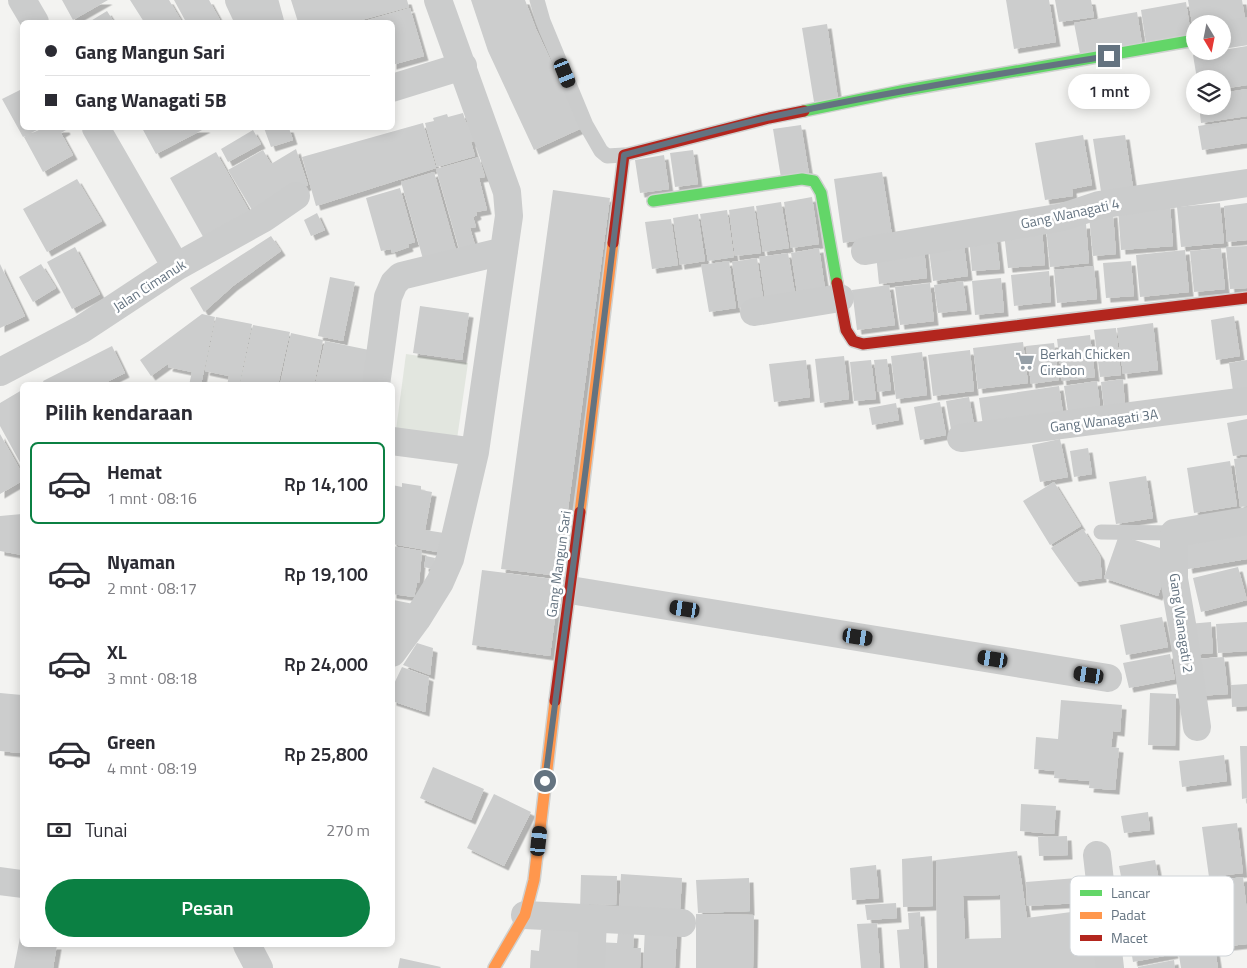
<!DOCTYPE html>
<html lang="id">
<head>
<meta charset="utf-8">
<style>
  body { margin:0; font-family:"Titillium Web",sans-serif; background:#f2f2f3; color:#2b2b33; height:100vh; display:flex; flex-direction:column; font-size:19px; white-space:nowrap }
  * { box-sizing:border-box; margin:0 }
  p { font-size:16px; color:#7c7c81 }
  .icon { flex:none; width:28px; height:28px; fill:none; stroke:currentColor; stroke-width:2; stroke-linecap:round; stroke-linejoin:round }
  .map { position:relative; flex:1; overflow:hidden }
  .details { position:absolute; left:20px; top:382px; width:375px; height:565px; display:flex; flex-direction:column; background:#fff; border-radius:8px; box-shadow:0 2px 12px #0003 }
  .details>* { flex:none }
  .guide { position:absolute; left:20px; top:20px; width:375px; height:110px; border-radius:8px; box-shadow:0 2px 12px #0003; display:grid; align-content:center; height:110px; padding:0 25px; background:#fff }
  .needle { width:32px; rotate:170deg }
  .tools { position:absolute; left:1186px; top:15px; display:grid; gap:10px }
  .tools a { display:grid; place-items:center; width:45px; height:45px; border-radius:50%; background:#fff; box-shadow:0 2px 12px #0003; font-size:25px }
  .end { position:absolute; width:22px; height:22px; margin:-11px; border:6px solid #647380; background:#fff; box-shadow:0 0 0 2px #fff }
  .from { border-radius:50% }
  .bubble { position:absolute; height:35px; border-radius:18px; background:#fff; box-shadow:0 2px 12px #0003; font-size:16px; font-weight:600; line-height:35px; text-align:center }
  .car { position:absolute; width:15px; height:30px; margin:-15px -8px; border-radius:6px; box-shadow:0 0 4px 1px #0007; background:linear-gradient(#222 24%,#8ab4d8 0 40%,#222 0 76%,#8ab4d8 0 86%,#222 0) }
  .guide b { display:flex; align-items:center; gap:18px; height:48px; font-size:19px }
  .guide b+b { border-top:1px solid #e1e1e2 }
  .guide i { width:12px; height:12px; background:#2b2b33 }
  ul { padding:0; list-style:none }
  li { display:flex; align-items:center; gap:15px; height:82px; margin:0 10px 8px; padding:0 15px; border:2px solid transparent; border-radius:8px }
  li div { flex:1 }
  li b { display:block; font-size:19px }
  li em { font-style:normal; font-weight:600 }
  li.current { border-color:#0b8043 }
  li>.icon { width:45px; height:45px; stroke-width:1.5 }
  h2 { padding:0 25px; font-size:22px; line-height:60px }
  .pay { display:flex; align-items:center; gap:12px; height:55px; padding:0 25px; font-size:19px }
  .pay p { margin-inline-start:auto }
  .primary-button { display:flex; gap:10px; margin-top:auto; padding:10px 25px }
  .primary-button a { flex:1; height:58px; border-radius:30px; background:#0b8043; color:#fff; font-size:20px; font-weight:600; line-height:58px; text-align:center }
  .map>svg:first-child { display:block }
  .green { fill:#e2e6df }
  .building { fill:#cccdcd; fill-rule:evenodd; filter:url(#shadow) }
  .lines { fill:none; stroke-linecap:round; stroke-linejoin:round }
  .fast-casing { stroke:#d0d1d0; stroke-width:14 }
  .slow-casing { stroke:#d0d1d0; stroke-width:14 }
  .jam-casing { stroke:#d0d1d0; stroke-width:14 }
  .lane { stroke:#cbcccc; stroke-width:15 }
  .street { stroke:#cbcccc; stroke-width:28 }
  .fast { stroke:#63d668; stroke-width:11 }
  .slow { stroke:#ff974d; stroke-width:11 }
  .jam { stroke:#b3261e; stroke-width:11 }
  .route { stroke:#647380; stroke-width:6 }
  .labels { text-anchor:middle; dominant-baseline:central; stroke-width:5; stroke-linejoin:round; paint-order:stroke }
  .street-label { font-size:14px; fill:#647380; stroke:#fff }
  .poi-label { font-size:14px; fill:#647380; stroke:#fff; text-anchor:start }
  .key { fill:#fff; stroke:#d0d5d9; stroke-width:1 }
  .key-label { font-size:14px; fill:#647380 }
</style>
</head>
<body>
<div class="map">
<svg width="1247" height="968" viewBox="0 0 1247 968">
  <defs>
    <filter id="shadow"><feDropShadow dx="4.5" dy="4.5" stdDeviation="0" flood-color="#0004"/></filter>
  </defs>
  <rect width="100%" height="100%" fill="#f3f3f1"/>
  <path class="green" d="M406,354L468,363L457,439L396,430Z"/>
  <path class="building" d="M62,0H108L73,20Z
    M130,0H169L182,22H144Z
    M174,0H209L220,20L216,22H186Z
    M291,0H407L409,7L354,22H298Z
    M471,0H525L536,29L582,128L534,150L488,51Z
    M1006,0H1049L1056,42L1014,49Z
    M1055,0H1091L1094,17L1059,22Z
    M1188,0H1242L1246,25L1195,24L1194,34Z
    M1186,2L1191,35L1146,43L1141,10Z
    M410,8L424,56L392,65V22H361Z
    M107,11L114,22H89Z
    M1137,12L1142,44L1080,54L1074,23Z
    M827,24L838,99L814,102L802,28Z
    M1247,46V85L1222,89V79H1197L1193,55Z
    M22,89V128H41L23,137L2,99Z
    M1247,89V116L1201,123L1199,106H1222V93Z
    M463,113L466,123L468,122L474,141L471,142L475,156L437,167L425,123L434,121L433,118L447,114L448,117Z
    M1247,119V143L1202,150L1198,126Z
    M423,123L436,168L316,206L302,157Z
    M801,125L809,174L781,178L773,129Z
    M43,128H65L66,130L61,133L73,155L43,172L24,137Z
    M142,128H206L156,154Z
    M264,128H289L293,140L271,147Z
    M253,130L261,144L228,162L221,149Z
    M1083,135L1092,185L1072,189L1073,196L1045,200L1035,143Z
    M1125,135L1134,194L1102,198L1093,139Z
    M296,149L308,185L255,215L228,170L263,150L271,164Z
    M693,150L698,184L675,187L670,153Z
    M216,152L252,216L206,242L170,178Z
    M664,155L669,189L640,193L635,160Z
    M479,157L485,177L479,178L487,210L476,212L477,215L473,217L476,227L470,228L475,245L459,249L436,169Z
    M434,172L456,250L423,259L401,182Z
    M882,172L892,235L843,243L834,179Z
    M77,179L102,221L47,252L23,209Z
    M400,188L415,242L408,244L409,247L392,253L391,249L381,251L366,198Z
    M553,190L610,198L559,576L501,569Z
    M812,197L819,244L791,248L784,202Z
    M781,202L789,248L763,252L756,206Z
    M1220,203L1224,243L1181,247L1177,207Z
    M1247,203V240L1227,242L1224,206Z
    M1170,204L1173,246L1121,250L1118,208Z
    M754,206L761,253L735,256L729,210Z
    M727,210L734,257L708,261L700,214Z
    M317,213L325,230L311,236L304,220Z
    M1113,213L1116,254L1093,256L1089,216Z
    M698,214L705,261L680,265L673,218Z
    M671,219L678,265L652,269L645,222Z
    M1086,224L1089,263L1050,267L1046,227Z
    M1042,229L1045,265L1008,268L1004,233Z
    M996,235L1000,269L972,271L969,238Z
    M271,236L281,251L233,286L204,312L190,288Z
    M963,238L968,276L933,281L928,243Z
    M1247,246V288L1230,289L1226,247Z
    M75,247L100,294L72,309L47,262Z
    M819,248L826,295L798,299L791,253Z
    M924,248L927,278L879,284L876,254Z
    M1221,248L1225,289L1194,292L1190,251Z
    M1185,250L1189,292L1140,297L1136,255Z
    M788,253L796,299L766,304L759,257Z
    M757,258L764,304L739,308L732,262Z
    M729,261L736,308L709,312L701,265Z
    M1131,261L1134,296L1106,298L1103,263Z
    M0,264L25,316L0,328Z
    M41,264L56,288L33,302L19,277Z
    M1094,266L1097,299L1057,303L1054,270Z
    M1049,271L1051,302L1014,306L1011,275Z
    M330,277L355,282L343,341L318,336Z
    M1001,278L1004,312L975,315L972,281Z
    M963,281L967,310L938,313L934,285Z
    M930,283L934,321L900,325L895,287Z
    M889,285L895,325L857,330L852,290Z
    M420,306L469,313L462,360L413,353Z
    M202,314L215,317L201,385H189L192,372L168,367L169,363L151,376L140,360Z
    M1234,316L1240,356L1216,360L1211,320Z
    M216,317L252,324L239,385H227L229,376L205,371Z
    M1153,323L1158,370L1123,374L1117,328Z
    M253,325L290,332L278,385H240Z
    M1116,328L1121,375L1100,377L1094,330Z
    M291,333L323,340L314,385H280Z
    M1090,335L1095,377L1062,381L1057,339Z
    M325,341L374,351L367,385H315Z
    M1023,342L1028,383L978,389L973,348Z
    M1054,343L1059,380L1031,384L1026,346Z
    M112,346L125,373L101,385H45L43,381Z
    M970,350L974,391L933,396L928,355Z
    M922,352L927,395L896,399L891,356Z
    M844,356L849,399L820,403L815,359Z
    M887,359L891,390L878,392L874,360Z
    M806,360L810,397L774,402L769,364Z
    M871,360L876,399L854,401L850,362Z
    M1247,360V396L1234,398L1229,363Z
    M1123,379L1125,406L1104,408L1101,382Z
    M1097,381L1101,414L1069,419L1064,386Z
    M1059,386L1064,420L984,433L979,398Z
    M22,390V466L0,426V403Z
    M969,397L975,430L952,435L946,401Z
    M940,402L946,435L920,440L914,407Z
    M896,403L899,420L872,425L869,408Z
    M1247,419V454L1233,456L1227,423Z
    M0,434L22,473V481L0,494Z
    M1060,439L1068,477L1040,482L1032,445Z
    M1088,448L1092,474L1074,477L1070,451Z
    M1247,457V506L1240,507L1234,459Z
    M1230,461L1237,506L1194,513L1187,468Z
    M1146,476L1153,518L1116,524L1109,482Z
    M1054,482L1081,526L1050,545L1023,501Z
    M402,483L421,486V490L432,492L425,530L444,533L443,553L392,544V485L402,487Z
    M22,514V555L0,551V516Z
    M1247,526V559L1188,569L1183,536Z
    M1083,529L1100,556L1102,578L1075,582L1051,548Z
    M1119,535L1173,552L1158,596L1104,578Z
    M392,546L422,551L419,583H417L414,597L392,594Z
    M426,556L435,558L433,569L424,567Z
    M1238,567L1247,600L1201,612L1193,578Z
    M482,570L560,580L550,656L472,645Z
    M1162,617L1168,647L1126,655L1120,625Z
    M1211,622L1213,653L1191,655L1188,624Z
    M1247,622V651L1218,653L1216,624Z
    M417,643L433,648L430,675L403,665Z
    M1170,654L1175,679L1129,688L1123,663Z
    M1224,657L1228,694L1198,696L1195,659Z
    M402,667L429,677L425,712L392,701V688Z
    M1247,684V706L1232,707L1231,685Z
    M0,693L22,695V722L20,753L0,751Z
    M1150,693L1176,694L1175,746L1148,745Z
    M1061,700L1122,705L1120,732L1113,731L1111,747L1119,748L1115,790L1089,788L1090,781L1054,778L1055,771L1034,769L1036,737L1058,739Z
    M1240,746H1247V798L1242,799Z
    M1224,755L1227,781L1182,787L1179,761Z
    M433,767L484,789L471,820L420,798Z
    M494,794L531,812L504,866L467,848Z
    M1021,804L1056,806L1054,834L1020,831Z
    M1148,812L1150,830L1124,833L1121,816Z
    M1237,823L1243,873L1209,877L1202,827Z
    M1067,836L1068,855L1039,856L1038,837Z
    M1017,851L1027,918L1093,909L1102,968H937L936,860ZM1000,895L1001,938L965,939L963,896Z
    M932,856L933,906L903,907L902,859Z
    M1155,860L1161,891L1125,897L1119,866Z
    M876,865L879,898L852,900L850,868Z
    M621,874L682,878L680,910L619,912Z
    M581,875L617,876L616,905L589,904V909H580Z
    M1243,877L1247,912V944L1220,947L1213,881Z
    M749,878L750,911L698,913L696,880Z
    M1077,878L1079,903L1027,906L1026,882Z
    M896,903L897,918L867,920L865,905Z
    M920,912L924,968H900L897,930L909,929L908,913Z
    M696,914L754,915L753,968H696Z
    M555,921L589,923L587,968H530L531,950L539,951L541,930H554Z
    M877,923L880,968H861L857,924Z
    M1168,924L1174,954L1133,962L1128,931Z
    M1211,925L1218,968H1181L1175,931Z
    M22,927V945H57L53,968H14Z
    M645,929L677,931L675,968H643Z
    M618,933L634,934L633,948H641L640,968H594L596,942L617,943Z
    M400,958L441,967L440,968H398Z
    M1174,960L1175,968H1138V967Z"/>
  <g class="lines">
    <g class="fast-casing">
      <path id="fast" d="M804,111L901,91L1195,40
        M653,201L802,179L814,181L821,193L837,283"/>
    </g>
    <g class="slow-casing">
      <path id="slow" d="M580,512L613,243
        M494,968L525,915L534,880L555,701"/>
    </g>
    <g class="jam-casing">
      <path id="jam" d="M613,243L624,155L769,118L804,111
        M837,283L846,330L853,341L863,344L1247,298
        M555,701L580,512"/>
    </g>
    <path class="lane" d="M537,0L543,21L586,125L601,151L607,156L624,155
      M1101,532L1174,533"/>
    <path class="street" d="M22,0L35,22
      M239,0L247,17V22
      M264,0L270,22
      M1222,35L1247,31
      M392,88L463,66
      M96,128L176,267
      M865,251L1063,217L1099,205L1247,183
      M754,312L840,298
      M0,372L82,329L176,267L264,218L296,196
      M376,385L388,297L394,283L401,276L504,251
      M961,438L1247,401
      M392,441L475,452
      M570,590L1108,678
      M392,614L417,619
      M392,653L417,619L440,582L450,559L475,452L509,216L507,192L438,0
      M1197,727L1183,630L1174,579V533L1247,521
      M1097,855L1110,968
      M0,881L22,884
      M525,915L682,923
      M247,945L259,968
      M591,968L593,919"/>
    <use href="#fast" class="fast"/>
    <use href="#slow" class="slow"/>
    <use href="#jam" class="jam"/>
  </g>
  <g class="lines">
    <path class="route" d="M545,781L586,467L624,155C673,142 722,128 771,117C883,93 996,74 1109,56"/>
  </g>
  <defs>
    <g id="supermarket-bare" transform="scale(1.5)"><path d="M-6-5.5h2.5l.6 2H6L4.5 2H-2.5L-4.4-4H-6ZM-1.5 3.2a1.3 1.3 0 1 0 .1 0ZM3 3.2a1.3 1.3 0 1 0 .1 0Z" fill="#96a0a8" stroke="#fff" stroke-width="2.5" paint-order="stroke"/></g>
  </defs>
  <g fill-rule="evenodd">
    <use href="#supermarket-bare" x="1025" y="361"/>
  </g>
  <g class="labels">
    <g class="street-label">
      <text transform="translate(1070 213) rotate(-12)">Gang Wanagati 4</text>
      <text transform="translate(149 285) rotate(-33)">Jalan Cimanuk</text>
      <text transform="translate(1104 420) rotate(-7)">Gang Wanagati 3A</text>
      <text transform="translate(558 564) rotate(-82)">Gang Mangun Sari</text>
      <text transform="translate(1182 623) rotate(82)">Gang Wanagati 2</text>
    </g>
    <g class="poi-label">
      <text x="1040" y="353">Berkah Chicken<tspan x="1040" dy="16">Cirebon</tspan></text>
    </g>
  </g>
  <rect x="1070" y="876" width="164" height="80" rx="8" class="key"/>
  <rect x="1080" y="890" width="22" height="6" fill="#63d668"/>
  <rect x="1080" y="912" width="22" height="7" fill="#ff974d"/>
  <rect x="1080" y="935" width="22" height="6" fill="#b3261e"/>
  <g class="key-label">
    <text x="1111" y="898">Lancar</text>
    <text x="1111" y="920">Padat</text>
    <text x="1111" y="943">Macet</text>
  </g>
</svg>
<div class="tools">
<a><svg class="needle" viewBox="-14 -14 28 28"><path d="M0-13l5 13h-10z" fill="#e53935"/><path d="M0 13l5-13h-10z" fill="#7c7c81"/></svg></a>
<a><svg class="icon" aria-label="layers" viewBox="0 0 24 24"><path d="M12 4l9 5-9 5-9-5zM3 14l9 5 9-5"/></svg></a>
</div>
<i class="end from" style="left:545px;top:781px"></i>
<i class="end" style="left:1109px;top:56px"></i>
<div class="bubble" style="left:1068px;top:74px;width:82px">1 mnt</div>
<i class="car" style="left:565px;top:73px;rotate:158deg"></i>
<i class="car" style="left:685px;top:609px;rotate:279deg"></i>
<i class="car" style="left:858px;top:637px;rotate:99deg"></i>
<i class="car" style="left:993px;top:659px;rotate:279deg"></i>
<i class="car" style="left:1089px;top:675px;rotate:279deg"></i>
<i class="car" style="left:539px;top:841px;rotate:6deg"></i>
<div class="guide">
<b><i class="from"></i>Gang Mangun Sari</b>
<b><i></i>Gang Wanagati 5B</b>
</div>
<section class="details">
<h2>Pilih kendaraan</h2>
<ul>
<li class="current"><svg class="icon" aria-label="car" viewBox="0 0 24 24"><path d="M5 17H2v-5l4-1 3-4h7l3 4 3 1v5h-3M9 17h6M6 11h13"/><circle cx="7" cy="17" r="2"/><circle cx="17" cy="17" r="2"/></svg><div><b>Hemat</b><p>1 mnt · 08:16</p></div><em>Rp 14,100</em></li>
<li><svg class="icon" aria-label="car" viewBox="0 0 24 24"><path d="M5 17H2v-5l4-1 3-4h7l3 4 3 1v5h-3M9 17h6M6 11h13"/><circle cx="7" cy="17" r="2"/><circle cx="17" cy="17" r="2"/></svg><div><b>Nyaman</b><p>2 mnt · 08:17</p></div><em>Rp 19,100</em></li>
<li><svg class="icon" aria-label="car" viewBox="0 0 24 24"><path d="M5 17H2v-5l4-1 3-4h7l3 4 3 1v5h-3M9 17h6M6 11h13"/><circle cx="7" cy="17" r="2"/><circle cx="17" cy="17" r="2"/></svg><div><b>XL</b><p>3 mnt · 08:18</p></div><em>Rp 24,000</em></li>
<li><svg class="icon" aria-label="car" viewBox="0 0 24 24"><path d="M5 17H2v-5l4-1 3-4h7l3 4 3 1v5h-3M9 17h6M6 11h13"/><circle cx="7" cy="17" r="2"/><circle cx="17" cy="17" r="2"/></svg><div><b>Green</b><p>4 mnt · 08:19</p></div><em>Rp 25,800</em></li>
</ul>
<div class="pay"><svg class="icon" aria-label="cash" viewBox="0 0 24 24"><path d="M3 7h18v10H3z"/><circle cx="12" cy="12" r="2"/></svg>Tunai<p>270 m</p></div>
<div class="primary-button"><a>Pesan</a></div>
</section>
</div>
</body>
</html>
